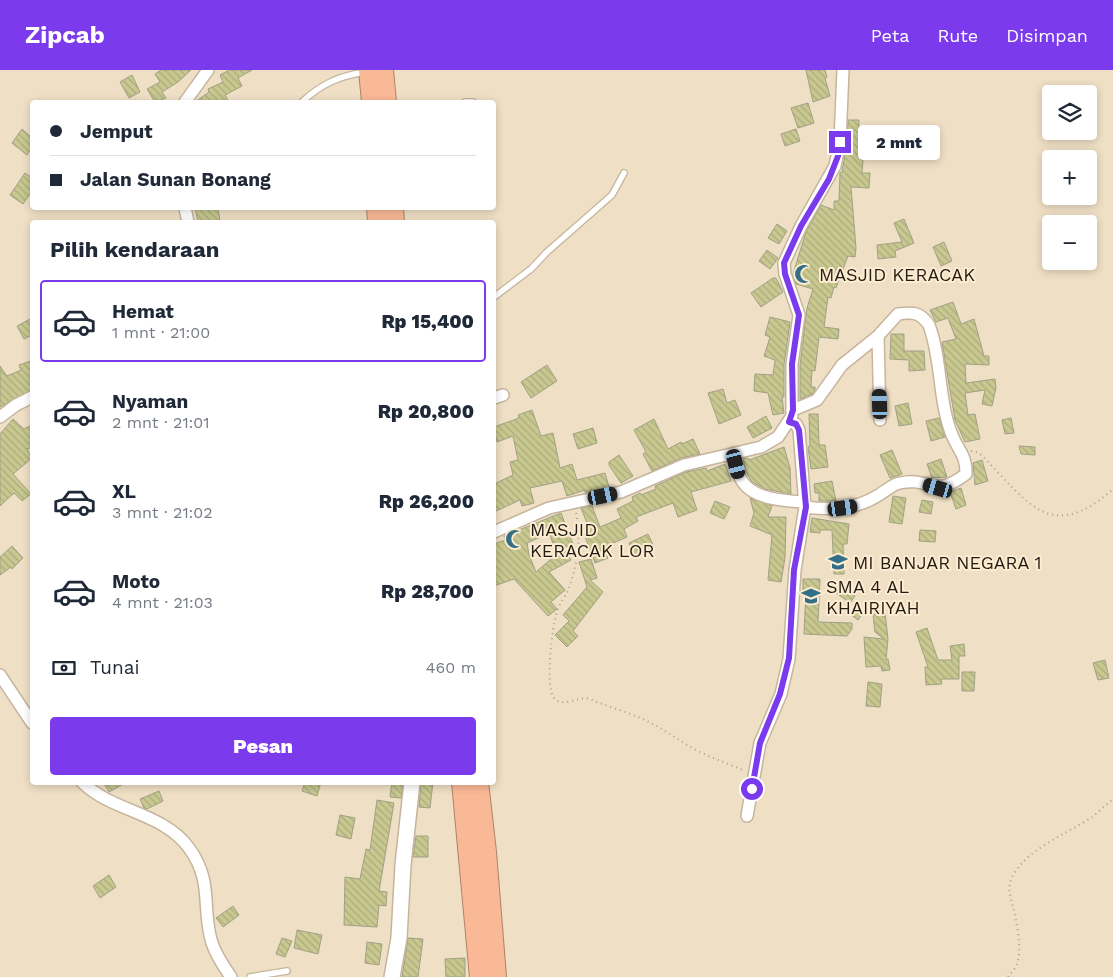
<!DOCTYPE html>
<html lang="id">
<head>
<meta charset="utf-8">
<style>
  body { margin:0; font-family:"Work Sans",sans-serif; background:#f2f2f3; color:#1f2937; height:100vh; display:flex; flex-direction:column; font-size:19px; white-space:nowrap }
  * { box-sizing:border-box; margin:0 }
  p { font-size:16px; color:#747a83 }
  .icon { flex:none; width:28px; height:28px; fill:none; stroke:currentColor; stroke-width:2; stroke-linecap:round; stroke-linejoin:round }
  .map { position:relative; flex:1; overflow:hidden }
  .drawer { position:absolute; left:30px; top:150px; width:466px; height:565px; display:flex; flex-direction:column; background:#fff; border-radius:5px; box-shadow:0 2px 8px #0003 }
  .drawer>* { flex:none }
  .hud { position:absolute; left:30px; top:30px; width:466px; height:110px; border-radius:5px; box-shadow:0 2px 8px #0003; display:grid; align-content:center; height:110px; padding:0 20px; background:#fff }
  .controls { position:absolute; left:1042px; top:15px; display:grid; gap:10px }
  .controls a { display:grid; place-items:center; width:55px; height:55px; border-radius:5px; background:#fff; box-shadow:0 2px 8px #0003; font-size:25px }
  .end { position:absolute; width:22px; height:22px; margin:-11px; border:6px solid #7c3aed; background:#fff; box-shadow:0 0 0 2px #fff }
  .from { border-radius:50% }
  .bubble { position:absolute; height:35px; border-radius:5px; background:#fff; box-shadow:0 2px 8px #0003; font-size:16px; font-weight:800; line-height:35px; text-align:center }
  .car { position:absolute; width:15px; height:30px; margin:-15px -8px; border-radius:6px; box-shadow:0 0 4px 1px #0007; background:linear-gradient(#222 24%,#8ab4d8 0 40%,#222 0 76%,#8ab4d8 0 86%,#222 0) }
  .hud b { display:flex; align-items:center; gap:18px; height:48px; font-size:19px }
  .hud b+b { border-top:1px solid #e0e1e3 }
  .hud i { width:12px; height:12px; background:#1f2937 }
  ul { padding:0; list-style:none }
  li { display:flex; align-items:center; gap:15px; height:82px; margin:0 10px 8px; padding:0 10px; border:2px solid transparent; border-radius:5px }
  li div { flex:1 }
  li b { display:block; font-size:19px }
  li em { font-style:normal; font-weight:800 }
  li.active { border-color:#7c3aed }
  li>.icon { width:45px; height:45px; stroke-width:1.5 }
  h2 { padding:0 20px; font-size:22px; line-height:60px }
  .pay { display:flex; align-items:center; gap:12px; height:55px; padding:0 20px; font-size:19px }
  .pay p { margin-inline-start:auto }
  .action { display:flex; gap:10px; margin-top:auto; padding:10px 20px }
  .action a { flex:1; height:58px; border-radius:5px; background:#7c3aed; color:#fff; font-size:20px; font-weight:800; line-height:58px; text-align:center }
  header { display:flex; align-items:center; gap:30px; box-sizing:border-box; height:70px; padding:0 25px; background:#7c3aed; color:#fff }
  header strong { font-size:24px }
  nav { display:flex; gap:28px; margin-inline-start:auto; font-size:18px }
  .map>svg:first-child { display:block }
  .building { fill:url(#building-back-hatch); stroke:#a0a185; fill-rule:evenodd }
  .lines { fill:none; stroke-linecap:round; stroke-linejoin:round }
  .lane-casing { stroke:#c6b59c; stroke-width:8 }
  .street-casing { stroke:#c6b59c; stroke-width:14 }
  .secondary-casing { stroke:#c6b59c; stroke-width:18 }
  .highway-casing { stroke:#ae8268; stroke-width:22 }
  .path { stroke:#ab9e8a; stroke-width:2; stroke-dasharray:1 4; stroke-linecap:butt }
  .lane { stroke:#fff; stroke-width:5.5 }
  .street { stroke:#fff; stroke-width:11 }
  .secondary { stroke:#fff; stroke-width:15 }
  .highway { stroke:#fab996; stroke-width:20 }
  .route { stroke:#7c3aed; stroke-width:6 }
  .labels { text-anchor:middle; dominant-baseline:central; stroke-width:4; stroke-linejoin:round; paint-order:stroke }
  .poi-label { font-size:18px; fill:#211b12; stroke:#fdecd1; text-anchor:start }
</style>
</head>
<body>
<header>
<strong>Zipcab</strong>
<nav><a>Peta</a><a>Rute</a><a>Disimpan</a></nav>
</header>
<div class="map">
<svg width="1113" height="907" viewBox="0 0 1113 907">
  <defs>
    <pattern id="building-back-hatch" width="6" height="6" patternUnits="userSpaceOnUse" patternTransform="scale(1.25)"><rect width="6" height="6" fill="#c8c890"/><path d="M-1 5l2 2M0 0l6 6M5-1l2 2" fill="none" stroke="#acab7b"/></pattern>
  </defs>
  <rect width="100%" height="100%" fill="#efdfc5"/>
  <path class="building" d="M161,0H191L178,12L162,22L166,28L155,32L147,19L160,12L155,4Z
    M229,0H252L238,8L242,16L225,25L229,32H195L209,22L208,19L223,12L220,5Z
    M806,0H825L827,7L825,8L830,26L813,32Z
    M132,5L140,22L129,28L120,12Z
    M808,33L814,53L798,58L791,38Z
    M848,50H859V76L864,77L862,103H870L869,118L851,117L856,178L855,187L848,186L836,218L834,217L831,228L828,227L824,257L839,259L838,269L819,267L815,301L812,300L811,317H815V320L812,324L800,329V295L807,238L813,219L796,214L793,204L806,162L821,135L834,140V131H839L840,103L842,102L847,73Z
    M22,59L32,68V77L27,85L12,73Z
    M796,59L800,71L785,76L781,64Z
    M25,103L32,108V121L23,134L10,125Z
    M195,138H218L220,151L198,152Z
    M904,149L914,173L895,181L896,187L878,189L877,175L902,172L894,153Z
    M777,154L787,161L779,174L768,168Z
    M944,172L952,191L941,196L933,177Z
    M767,180L778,188L770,199L759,191Z
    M773,208H776L783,222L761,237L751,223Z
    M953,232L961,254L974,249L984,286H989V295L965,294L966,313L995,309L996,318L992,336L982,334L985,320L965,323L968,345L975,344L980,369L965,372L955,350L942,272L956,269L948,248L936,252L930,240Z
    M770,247L790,252L784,294V327H782L784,343L773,345L768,323L754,321L755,304L773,305L775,290L764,286L770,267L765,265Z
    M32,248V265L24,269L17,256Z
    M891,264H904V281H924L925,300L909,301V290L890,289Z
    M31,291L32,320L0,337V296L7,306L21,300L19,295Z
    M547,295L557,311L531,328L521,312Z
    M723,319L727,333L735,330L741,345L719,354L708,323Z
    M908,333L912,354L899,356L895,336Z
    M532,340L541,366L553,363L560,398L572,394L577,410L605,403L609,417L585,422V420L567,426L562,411L530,418L534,433L522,436L520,430L494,442V414L513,405L510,392L518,390L513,366L497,372L494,357L519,348L518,345Z
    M809,344H818L819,375H825L828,397L811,399L808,377L810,376Z
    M766,346L772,358L753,368L747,357Z
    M939,348L945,367L931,371L926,351Z
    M1011,348L1014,363L1005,364L1002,350Z
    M13,349L24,359L32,355V377L27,379L32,388L13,404L31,424L22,431L14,423L0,436V364Z
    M654,349L668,379L681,372L682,374L693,369L700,384L681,388L652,401L643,384L646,382L634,360Z
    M593,358L597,373L578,379L573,364Z
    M1019,376L1035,377V385L1021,384Z
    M784,377L790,398L791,424L765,419L752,412L746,402L743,389L748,388L749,390Z
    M892,380L902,404L890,408L880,385Z
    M619,385L633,406L621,413L609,395V392Z
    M941,389L947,407L932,408L927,394Z
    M982,390L988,411L975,415L973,393Z
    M725,394L731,411L691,422L697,440L678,447L673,433L636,447L638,451L624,459L627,467L604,477L608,488L595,493L581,456L587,453L581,438L592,436L600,457L621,448L617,439L633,431L632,427L640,423L641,425L656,419L655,416L686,402L706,398L707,401Z
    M832,411L836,431H819V423H815L814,414Z
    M961,418L966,435L956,439L950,422Z
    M893,426L906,428L902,454L889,452Z
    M750,428L772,436L768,447H786L785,488L781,512L768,510L772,465L750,456L754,443Z
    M922,430L933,432L931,444L919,442Z
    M715,431L730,437L724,449L710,443Z
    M561,443L573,474L563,478L571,490L549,502L565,520L551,532L557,539L548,546L514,509L494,516V474L505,470L504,466ZM549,463L557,484L536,502L529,485L527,473Z
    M812,448L849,454L847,474H843L844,504H834L832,460H820V463L810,462Z
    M920,460L936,461L935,472L919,471Z
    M648,464L654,477L635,486L629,473Z
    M12,476L23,488L12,499L11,497L0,505V487Z
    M591,489L597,508L590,510L603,522L573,561L578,566L567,577L555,565L569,551L563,545L587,517L579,492Z
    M803,509H820L818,552L852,553V559L847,566L804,564L806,520H803Z
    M837,513L855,526L850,533L832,520Z
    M856,535L864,541L858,550L849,543Z
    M885,543L888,569L886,590L888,589L890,600L882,601L881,596L866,597L864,567L884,569L875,562L873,544Z
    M927,558L938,590H952L950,576L964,574L965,586H959V609H941L942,614L926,615L925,597H928L916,562Z
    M1105,590L1109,608L1098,610L1093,593Z
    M962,602H975L974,621H962Z
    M868,612L882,614L880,637L866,636Z
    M103,712H127L109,722Z
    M305,712H321L317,726L302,721Z
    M392,712H403L401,728L390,727Z
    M421,712H433L430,738L419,737Z
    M159,721L163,731L147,739L144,738L140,729Z
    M377,730L394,733L379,821L387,822L386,836L379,835L377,857L344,855L345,807L360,809L366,779L370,780Z
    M340,745L355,748L351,769L336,765Z
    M416,766H428V787H413Z
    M109,805L116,817L100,828L93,816Z
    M233,836L239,845L223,857L216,848Z
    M297,860L322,865L318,884L294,878Z
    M282,868L292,871L285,887L276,884Z
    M408,868L423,869L418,907H402Z
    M367,872L382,874L379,895L365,893Z
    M465,888V907H446L445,889Z"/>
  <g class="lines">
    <g class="lane-casing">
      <path id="lane" d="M302,32C321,14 339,6 365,2
        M465,32H473
        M494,227L531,199L547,182L612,125L624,103
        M250,907L287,901"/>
    </g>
    <g class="street-casing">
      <path id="street" d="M185,32L208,0
        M185,138L188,152
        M494,328L503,325
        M793,340L817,330L842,295L878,266L880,350
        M0,347L16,335L32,327
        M734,384C736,393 737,404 742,411C754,430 786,431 805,432
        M805,437C830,440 855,440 877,426C885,422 892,414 900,413C931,406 932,430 966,404C966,384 959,382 952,365C938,330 942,290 929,255C920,242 913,242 898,244L878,266
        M494,462L549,438L621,422L684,395L761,377L778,367L792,346V294L799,245L785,204L784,193L801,156L835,96L840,72L843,0
        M0,605L32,653
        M82,712C112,742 163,742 189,778C214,812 201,839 212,873C216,885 224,897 231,907
        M747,746L760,673L781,624L789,589L795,500L805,437L799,360L796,354L789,352"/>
    </g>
    <g class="secondary-casing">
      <path id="secondary" d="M392,907L399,868L403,795L412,712"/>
    </g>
    <g class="highway-casing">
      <path id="highway" d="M369,0L372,32
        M383,0L386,32
        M377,138L378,152
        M393,138L394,152
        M462,712L480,907
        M478,712L486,782L496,907"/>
    </g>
    <path class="path" d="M971,381L979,383C1026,428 1048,477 1113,419
      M576,443C582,467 577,500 567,522C564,528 559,534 557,542C552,557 545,616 554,628C563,639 579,625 590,629C608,637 629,642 647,651C664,659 679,671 696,680C712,688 729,694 745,701
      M1008,907C1011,903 1015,899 1017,894C1024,875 1013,839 1009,819C1012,784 1068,764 1092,747C1099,741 1106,735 1113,729"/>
    <use href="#lane" class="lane"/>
    <use href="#street" class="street"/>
    <use href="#secondary" class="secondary"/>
    <use href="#highway" class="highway"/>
  </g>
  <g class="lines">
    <path class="route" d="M752,719L760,673L780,624L789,588L794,500L806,437L799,360L796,354L789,352L793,340L792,294L799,245L785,204L784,193L801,156L829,109L838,86L840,72"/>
  </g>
  <defs>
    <g id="mosque-bare" transform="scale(1.5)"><path d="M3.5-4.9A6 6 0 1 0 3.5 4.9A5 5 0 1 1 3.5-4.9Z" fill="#337087" stroke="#fdecd1" stroke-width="2.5" paint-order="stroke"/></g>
    <g id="school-bare" transform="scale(1.5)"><path d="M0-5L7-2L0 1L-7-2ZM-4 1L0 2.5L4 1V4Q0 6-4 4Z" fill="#337087" stroke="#fdecd1" stroke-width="2.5" paint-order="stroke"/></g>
  </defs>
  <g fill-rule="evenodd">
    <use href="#mosque-bare" x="804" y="204"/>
    <use href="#mosque-bare" x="515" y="469"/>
    <use href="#school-bare" x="838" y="492"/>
    <use href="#school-bare" x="811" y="526"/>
  </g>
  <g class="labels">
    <g class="poi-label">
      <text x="819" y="204">MASJID KERACAK</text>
      <text x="530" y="459">MASJID<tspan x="530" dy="21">KERACAK LOR</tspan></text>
      <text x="853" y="492">MI BANJAR NEGARA 1</text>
      <text x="826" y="516">SMA 4 AL<tspan x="826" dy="21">KHAIRIYAH</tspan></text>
    </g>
  </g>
</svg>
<div class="controls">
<a><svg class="icon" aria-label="layers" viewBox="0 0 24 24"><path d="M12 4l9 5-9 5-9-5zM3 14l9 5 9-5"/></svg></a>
<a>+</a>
<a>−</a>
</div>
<i class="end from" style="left:752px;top:719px"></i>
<i class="end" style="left:840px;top:72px"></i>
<div class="bubble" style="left:858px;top:55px;width:82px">2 mnt</div>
<i class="car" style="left:880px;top:334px;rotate:358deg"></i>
<i class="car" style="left:736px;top:394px;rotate:166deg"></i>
<i class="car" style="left:938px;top:418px;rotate:286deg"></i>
<i class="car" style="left:603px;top:426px;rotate:78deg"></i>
<i class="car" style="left:843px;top:438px;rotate:82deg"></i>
<div class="hud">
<b><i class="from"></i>Jemput</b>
<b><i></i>Jalan Sunan Bonang</b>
</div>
<section class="drawer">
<h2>Pilih kendaraan</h2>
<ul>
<li class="active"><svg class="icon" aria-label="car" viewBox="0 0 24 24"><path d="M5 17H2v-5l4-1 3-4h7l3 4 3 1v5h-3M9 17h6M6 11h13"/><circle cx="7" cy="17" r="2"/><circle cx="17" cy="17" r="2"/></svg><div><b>Hemat</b><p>1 mnt · 21:00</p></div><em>Rp 15,400</em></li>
<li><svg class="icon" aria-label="car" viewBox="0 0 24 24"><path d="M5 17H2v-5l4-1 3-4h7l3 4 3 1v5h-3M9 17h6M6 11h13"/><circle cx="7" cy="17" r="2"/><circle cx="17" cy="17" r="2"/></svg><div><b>Nyaman</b><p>2 mnt · 21:01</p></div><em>Rp 20,800</em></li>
<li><svg class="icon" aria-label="car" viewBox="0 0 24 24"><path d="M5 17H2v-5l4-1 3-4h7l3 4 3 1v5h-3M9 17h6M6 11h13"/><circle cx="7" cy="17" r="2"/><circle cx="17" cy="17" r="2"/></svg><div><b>XL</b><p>3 mnt · 21:02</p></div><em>Rp 26,200</em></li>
<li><svg class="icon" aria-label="car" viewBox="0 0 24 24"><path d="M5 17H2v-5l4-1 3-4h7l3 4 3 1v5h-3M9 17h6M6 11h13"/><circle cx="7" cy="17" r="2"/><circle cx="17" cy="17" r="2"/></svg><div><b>Moto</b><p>4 mnt · 21:03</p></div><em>Rp 28,700</em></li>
</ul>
<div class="pay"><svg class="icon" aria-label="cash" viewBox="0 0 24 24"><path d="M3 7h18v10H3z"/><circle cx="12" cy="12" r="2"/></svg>Tunai<p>460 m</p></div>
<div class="action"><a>Pesan</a></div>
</section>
</div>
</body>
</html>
